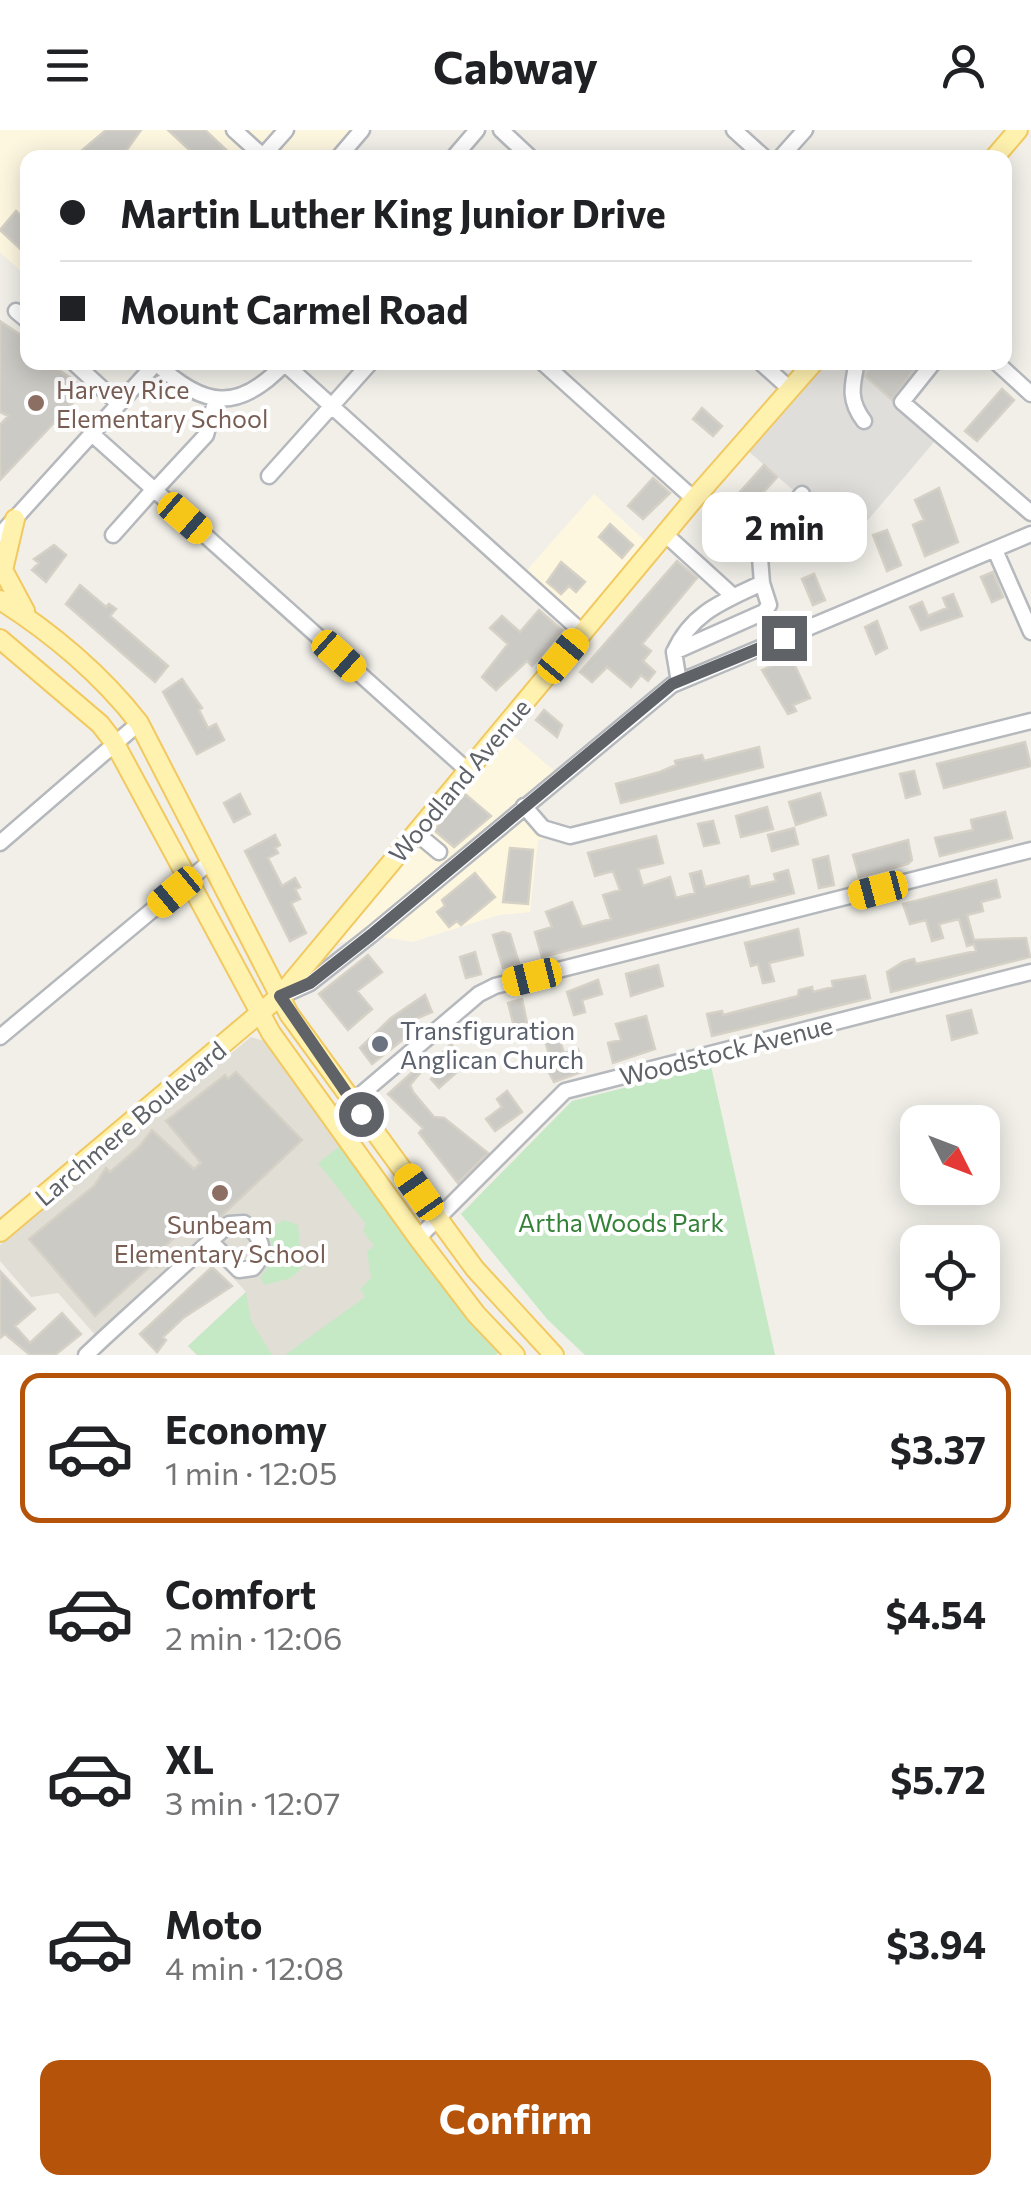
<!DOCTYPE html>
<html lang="en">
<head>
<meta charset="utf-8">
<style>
  body { margin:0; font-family:Commissioner,sans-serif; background:#f6f6f6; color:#202124; height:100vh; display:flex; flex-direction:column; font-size:38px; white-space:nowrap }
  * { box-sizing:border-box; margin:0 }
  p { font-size:32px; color:#757577 }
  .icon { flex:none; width:55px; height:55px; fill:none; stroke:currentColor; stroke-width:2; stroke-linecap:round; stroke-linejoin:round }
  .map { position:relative; height:1225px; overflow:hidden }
  .panel { display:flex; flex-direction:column; background:#fff; flex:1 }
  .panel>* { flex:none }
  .hud { position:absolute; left:20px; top:20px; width:992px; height:220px; border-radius:20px; box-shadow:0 5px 25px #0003; display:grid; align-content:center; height:220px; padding:0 40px; background:#fff }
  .needle { width:65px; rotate:132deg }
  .tools { position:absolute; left:900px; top:975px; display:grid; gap:20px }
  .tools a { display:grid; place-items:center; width:100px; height:100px; border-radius:20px; background:#fff; box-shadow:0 5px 25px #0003; font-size:50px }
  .end { position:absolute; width:45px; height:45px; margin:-22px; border:12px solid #5f6368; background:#fff; box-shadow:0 0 0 5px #fff }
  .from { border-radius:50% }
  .bubble { position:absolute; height:70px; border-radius:20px; background:#fff; box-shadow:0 5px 25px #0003; font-size:32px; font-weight:700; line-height:70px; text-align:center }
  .car { position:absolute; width:30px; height:60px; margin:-30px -15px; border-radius:12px; box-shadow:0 0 8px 2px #0007; background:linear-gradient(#f5c518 24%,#345 0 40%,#f5c518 0 76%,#345 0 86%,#f5c518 0) }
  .hud b { display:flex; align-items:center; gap:35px; height:95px; font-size:38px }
  .hud b+b { border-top:2px solid #e0e0e0 }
  .hud i { width:25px; height:25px; background:#202124 }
  ul { padding:18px 0 0; list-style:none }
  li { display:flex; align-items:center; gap:30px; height:150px; margin:0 20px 15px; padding:0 20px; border:5px solid transparent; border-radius:20px }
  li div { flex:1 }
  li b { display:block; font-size:38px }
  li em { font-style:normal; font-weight:700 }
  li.active { border-color:#b45309 }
  li>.icon { width:90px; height:90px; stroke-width:1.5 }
  .button { display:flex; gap:20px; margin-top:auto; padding:20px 40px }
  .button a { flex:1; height:115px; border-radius:20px; background:#b45309; color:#fff; font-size:40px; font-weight:700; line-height:115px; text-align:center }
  header { display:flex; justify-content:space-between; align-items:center; height:130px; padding:0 40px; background:#fff; font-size:45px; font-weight:700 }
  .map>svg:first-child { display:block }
  .commercial { fill:#fef7e0 }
  .industrial { fill:#e0deda }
  .education { fill:#e1ded6 }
  .green { fill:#c5e8c5 }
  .building { fill:#cccac5; stroke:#d6d1c6; stroke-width:2.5 }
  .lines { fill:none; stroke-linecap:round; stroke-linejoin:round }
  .minor-casing { stroke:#b5b8bc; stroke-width:19 }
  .major-casing { stroke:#f2c960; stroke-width:22 }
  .minor { stroke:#fff; stroke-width:14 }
  .major { stroke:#fff2af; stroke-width:18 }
  .route { stroke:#5f6368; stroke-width:12 }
  .education-dot { fill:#8d6e63; stroke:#fff; stroke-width:4 }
  .worship-dot { fill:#6b7280; stroke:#fff; stroke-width:4 }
  .labels { text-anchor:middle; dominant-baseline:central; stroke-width:8; stroke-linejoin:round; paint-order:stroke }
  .education-label { font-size:25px; fill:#785e54; stroke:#fff; text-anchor:start }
  .street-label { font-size:25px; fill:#5f6368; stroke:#fff }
  .worship-label { font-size:25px; fill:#5b616d; stroke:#fff; text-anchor:start }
  .park-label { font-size:25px; fill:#348238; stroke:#fff }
</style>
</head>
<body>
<header><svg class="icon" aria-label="menu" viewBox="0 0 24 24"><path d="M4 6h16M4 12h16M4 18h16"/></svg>Cabway<svg class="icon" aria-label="person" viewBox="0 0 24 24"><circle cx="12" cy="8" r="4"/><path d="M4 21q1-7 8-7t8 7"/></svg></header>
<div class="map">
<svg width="1031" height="1225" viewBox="0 0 1031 1225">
  <rect width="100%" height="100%" fill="#f1efe8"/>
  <path class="commercial" d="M0,0H362L338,27L28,28L27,147L0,122Z
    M594,364L653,418L583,503L521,447Z
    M503,597L560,646L524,676L560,705L538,710L530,782L499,785L412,812L371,805L335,814L338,796Z"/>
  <path class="industrial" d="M814,233H934L902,272L940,305L851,410L741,315Z"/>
  <path class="education" d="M251,907L268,912L496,1225H197L188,1216L246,1162L200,1111L97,1207L58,1163L31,1167L0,1131V1115Z"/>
  <path class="green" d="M711,936L775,1225H585L547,1189L461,1084L572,971Z
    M341,1015L500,1221L496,1225H285L365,1167L360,1159L371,1148L367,1121L374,1116L363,1101L366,1094L318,1033Z
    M284,1090L298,1095L302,1138L291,1148L265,1155L260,1148C273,1130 278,1122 265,1101Z
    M246,1162L251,1191L272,1225H197L188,1216Z"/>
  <path class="building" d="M106,0H141L121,28H73Z
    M168,0H205L235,28H198Z
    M16,81L28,92V126L0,100Z
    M0,191L28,210V232H48L86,259L0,350V295L8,286L0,282Z
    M871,232H911L916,237L892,270L865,246Z
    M1002,259L1014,270L977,311L965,301Z
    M702,278L722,296L713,306L693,289Z
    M764,335L777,347L718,413L705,401Z
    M653,348L670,363L643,389L628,376Z
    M939,358L958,412L925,426L913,395L924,390L915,370Z
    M610,394L633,415L622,428L599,407Z
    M887,400L901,435L887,441L873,405Z
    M54,415L66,425L46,452L32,440L39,433L34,429Z
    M677,431L697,448L642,514L651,521L643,531L655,542L648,551L641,545L631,557L607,537L592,552L580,542Z
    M561,432L585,452L576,462L569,456L561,464L547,452Z
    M993,442L1003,467L992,472L981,447Z
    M814,444L825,470L813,475L802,449Z
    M80,455L106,477L109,474L116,479L110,486L168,536L155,552L66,474Z
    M953,464L962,486L921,500L910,477L922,472L928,486L947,478L943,468Z
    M539,480L562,500L532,536L527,531L496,560L482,547L508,514L490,498L502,486L520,502Z
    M877,491L887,518L876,524L865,497Z
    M791,527L810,568L793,575L796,581L788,584L762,540Z
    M182,549L202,578L199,580L208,598L216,594L224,610L197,624L163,562Z
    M544,580L562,595L557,607L536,590Z
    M1025,612L1031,636L944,658L937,634Z
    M759,617L763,637L621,673L616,654L660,642L676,635L675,631L702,625L704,631Z
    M914,641L920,664L906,668L900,644Z
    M820,663L826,685L796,695L789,672Z
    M240,664L250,684L234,692L224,673Z
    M465,664L491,686L454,717L434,700Z
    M767,677L773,699L741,707L736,686Z
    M1005,682L1012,708L940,726L935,708L973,700L971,690Z
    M713,691L719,713L704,716L698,694Z
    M794,698L798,714L772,721L768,705Z
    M275,705L280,715L275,718L278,723L268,728L282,756L295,748L300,757L295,759L300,769L291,773L306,803L290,811L245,721Z
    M656,706L663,733L638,739L643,756L670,747L676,768L695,763L690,744L701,741L705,757L748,746L750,757L776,751L774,744L788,740L794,763L542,827L535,802L552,797L546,782L572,772L582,797L611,789L603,765L620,760L613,741L595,746L588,723Z
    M908,710L912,730L908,734L859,747L853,725Z
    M510,718L533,720L528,774L503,772Z
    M828,726L834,755L819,758L813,730Z
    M475,743L495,767L461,795L457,791L449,797L437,782L445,776L442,770Z
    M996,750L1000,767L981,772L983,781L967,785L974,810L1026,808L1030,827L891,862L887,842L903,832L914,829L916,834L976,821L974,814L967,816L959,789L939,794L943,808L932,811L926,790L910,794L903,774Z
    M798,799L803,825L769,833L774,851L763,853L758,834L751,836L745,813Z
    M503,802L510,804L519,833L503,838L493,805Z
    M475,822L481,844L466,848L460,827Z
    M368,825L382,842L357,861L372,879L348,900L319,864Z
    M658,835L663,856L631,866L626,844Z
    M865,846L870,868L712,906L707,884L722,881L723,885L798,866L799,860L812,857L813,862L833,857L832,851Z
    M598,850L602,864L582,870L585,882L574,885L567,862Z
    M425,865L432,882L413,890L419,897L372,934L360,918L391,888Z
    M522,869L527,893L514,896L508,873Z
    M971,880L977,903L952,910L947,886Z
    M646,886L655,919L613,933L608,913L621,910L616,894Z
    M558,906L564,923L578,919L584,941L554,952L544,933L551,930L545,911Z
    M451,914L466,934L439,958L431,949L436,944L429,937Z
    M417,938L421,942L410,955L413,962L434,987L444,988L488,1023L458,1053L419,1003L423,998L388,964Z
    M236,942L302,1010L217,1090L204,1099L195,1088L160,1121L167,1129L157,1137L154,1133L95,1186L29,1109L94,1056L106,1038L110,1042L139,1017L152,1000L194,1039L201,1033L166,991L225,945L228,949Z
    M507,961L522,982L495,1001L486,989L502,977L497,969Z
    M212,1137L232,1156L183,1188L163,1207L166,1210L157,1222L140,1204Z
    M0,1141L35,1179L15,1196L30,1213L62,1183L81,1204L55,1225H30L5,1204L0,1208Z"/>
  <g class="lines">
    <g class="minor-casing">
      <path id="minor" d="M234,0L265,28
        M501,0L531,28
        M734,0L765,28
        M263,26L286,0
        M338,28L362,0
        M453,28L477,0
        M780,28L805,0
        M16,181L28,191
        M73,232L119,274
        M542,232L694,369
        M760,232L790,259
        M857,232C852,256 848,270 864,291
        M934,232L902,272L1031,383
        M996,232L1031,264
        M156,233C204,278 239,283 286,232
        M285,234L583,503
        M92,304L467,640
        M269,346L371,232
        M155,360L206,305L216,269
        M665,404L733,466
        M0,405L157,232
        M113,405L154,359
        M995,420L1031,502
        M762,453L759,415L802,364
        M674,522C692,482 724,471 762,453L769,475L764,482L674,522L679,552
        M524,676L543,698L570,706L1031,591
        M415,702L439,722
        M0,713L139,593
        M281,866L310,853L371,805L672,555L1031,404
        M0,907L210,732
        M332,989L479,864L495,856L1031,720
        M418,1108L565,961L1031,842
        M86,1225L104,1208L229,1094L244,1093C260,1105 269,1121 253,1138L239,1140L210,1111"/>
    </g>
    <g class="major-casing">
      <path id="major" d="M994,28L1018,0
        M15,389L3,440L25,481
        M0,470C51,502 102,545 139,593L289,884L475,1139L554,1225
        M0,509L100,594L114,612L271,903L418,1108L476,1184L515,1225
        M0,1102L280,866L694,369L814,232"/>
    </g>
    <use href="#minor" class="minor"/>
    <use href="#major" class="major"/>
  </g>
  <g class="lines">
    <path class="route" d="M361,984L280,866L310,853L371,805L672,554L784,508"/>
  </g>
  <g class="education-dot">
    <circle cx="36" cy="273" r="10"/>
    <circle cx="220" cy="1063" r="10"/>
  </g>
  <circle class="worship-dot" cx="380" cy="914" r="10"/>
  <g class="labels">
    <g class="education-label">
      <text x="56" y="259">Harvey Rice<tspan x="56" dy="29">Elementary School</tspan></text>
      <text x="220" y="1094" text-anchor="middle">Sunbeam<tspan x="220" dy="29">Elementary School</tspan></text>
    </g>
    <g class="street-label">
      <text transform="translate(459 650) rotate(-50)">Woodland Avenue</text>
      <text transform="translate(726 920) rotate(-14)">Woodstock Avenue</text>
      <text transform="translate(130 993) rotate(-40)">Larchmere Boulevard</text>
    </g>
    <g class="worship-label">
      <text x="400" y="900">Transfiguration<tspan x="400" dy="29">Anglican Church</tspan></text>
    </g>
    <g class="park-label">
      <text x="621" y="1092">Artha Woods Park</text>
    </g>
  </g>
</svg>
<div class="tools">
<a><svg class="needle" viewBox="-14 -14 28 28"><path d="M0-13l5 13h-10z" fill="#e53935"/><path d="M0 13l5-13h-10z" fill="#757577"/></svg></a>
<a><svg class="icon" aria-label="locate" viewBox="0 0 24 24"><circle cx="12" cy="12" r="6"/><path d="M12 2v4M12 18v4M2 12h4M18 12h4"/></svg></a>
</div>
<i class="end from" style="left:361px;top:984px"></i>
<i class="end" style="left:784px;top:508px"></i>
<div class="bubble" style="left:702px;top:362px;width:165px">2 min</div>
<i class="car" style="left:185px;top:388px;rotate:131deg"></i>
<i class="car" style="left:339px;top:526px;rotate:132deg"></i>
<i class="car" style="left:563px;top:526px;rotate:40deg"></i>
<i class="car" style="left:878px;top:760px;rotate:255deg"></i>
<i class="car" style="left:175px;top:762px;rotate:230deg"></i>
<i class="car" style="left:532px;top:847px;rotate:256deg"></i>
<i class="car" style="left:419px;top:1062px;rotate:325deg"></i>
<div class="hud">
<b><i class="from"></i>Martin Luther King Junior Drive</b>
<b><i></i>Mount Carmel Road</b>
</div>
</div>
<section class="panel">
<ul>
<li class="active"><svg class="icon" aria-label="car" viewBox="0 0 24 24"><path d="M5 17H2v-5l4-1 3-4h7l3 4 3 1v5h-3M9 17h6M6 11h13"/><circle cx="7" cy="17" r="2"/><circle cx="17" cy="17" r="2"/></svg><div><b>Economy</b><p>1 min · 12:05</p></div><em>$3.37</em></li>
<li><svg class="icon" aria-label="car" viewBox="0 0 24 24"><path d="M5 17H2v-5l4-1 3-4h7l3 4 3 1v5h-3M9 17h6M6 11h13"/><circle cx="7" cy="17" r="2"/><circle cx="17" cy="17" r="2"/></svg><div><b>Comfort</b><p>2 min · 12:06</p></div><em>$4.54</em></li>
<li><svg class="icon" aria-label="car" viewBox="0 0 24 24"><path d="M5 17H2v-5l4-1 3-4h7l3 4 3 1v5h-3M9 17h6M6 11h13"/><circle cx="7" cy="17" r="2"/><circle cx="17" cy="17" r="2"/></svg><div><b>XL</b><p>3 min · 12:07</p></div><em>$5.72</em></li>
<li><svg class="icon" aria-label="car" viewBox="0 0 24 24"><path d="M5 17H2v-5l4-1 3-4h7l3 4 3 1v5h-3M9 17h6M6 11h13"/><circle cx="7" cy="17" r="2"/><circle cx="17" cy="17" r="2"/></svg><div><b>Moto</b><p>4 min · 12:08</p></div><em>$3.94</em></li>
</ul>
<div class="button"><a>Confirm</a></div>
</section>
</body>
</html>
